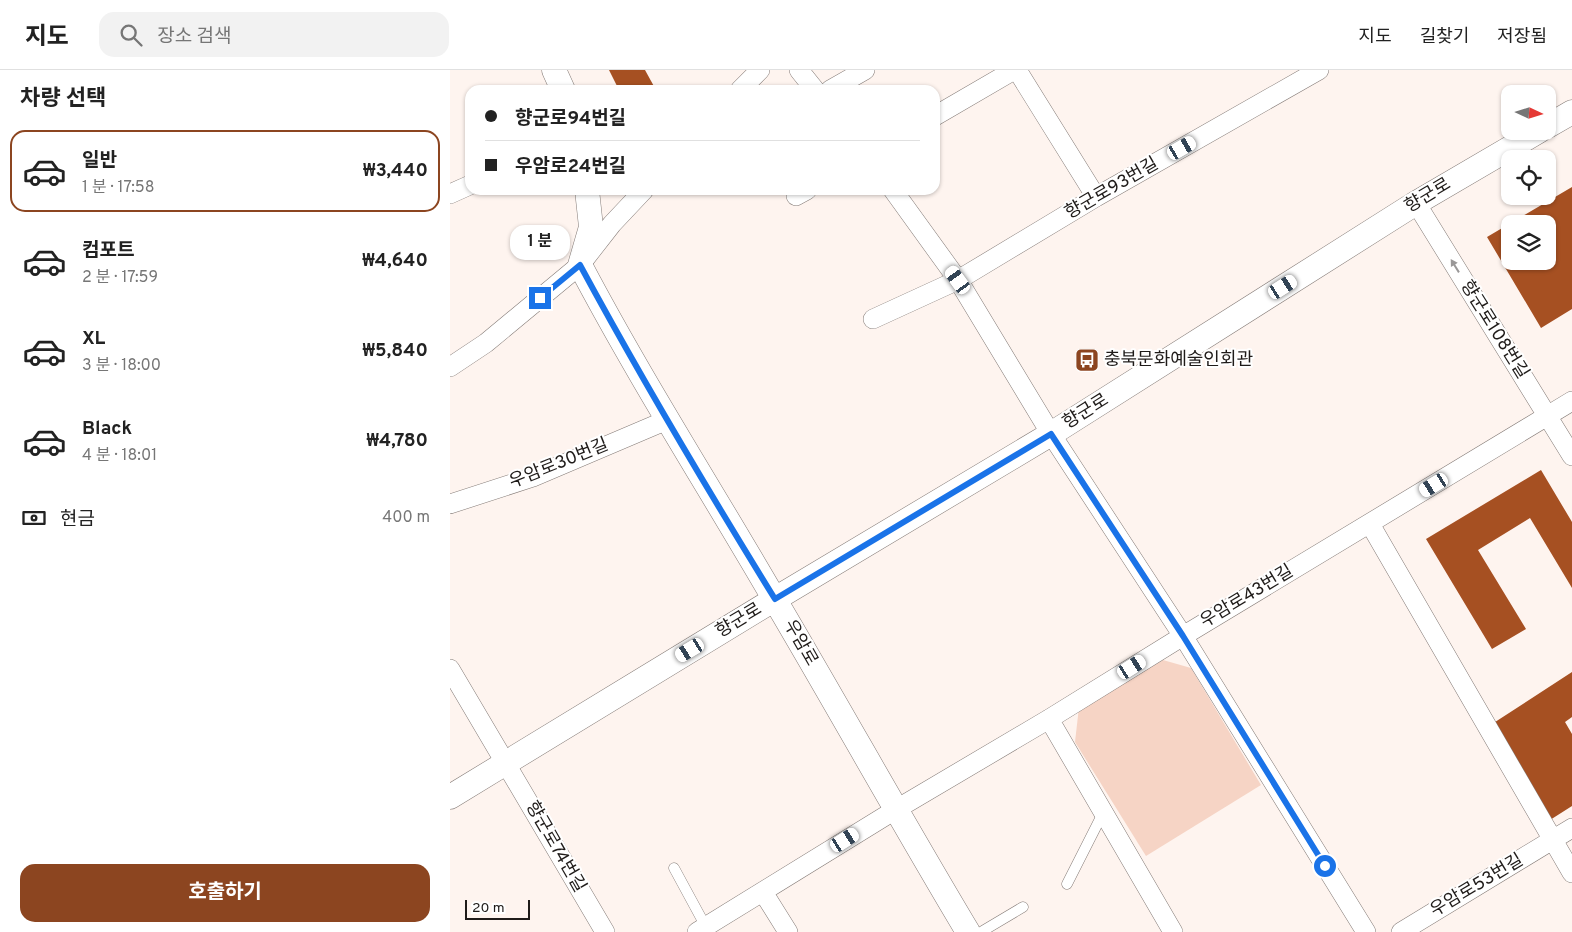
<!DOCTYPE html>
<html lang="ko">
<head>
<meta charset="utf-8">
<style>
  body { margin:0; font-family:Overpass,"Noto Sans KR",sans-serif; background:#f2f2f2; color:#222; height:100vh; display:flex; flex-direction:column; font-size:19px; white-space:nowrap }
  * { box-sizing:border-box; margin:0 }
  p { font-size:16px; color:#767676 }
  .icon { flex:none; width:28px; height:28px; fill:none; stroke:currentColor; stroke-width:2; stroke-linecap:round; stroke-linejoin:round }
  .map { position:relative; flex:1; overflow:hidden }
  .details { display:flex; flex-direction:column; background:#fff; width:450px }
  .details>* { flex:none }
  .top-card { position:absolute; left:15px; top:15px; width:475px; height:110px; border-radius:15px; box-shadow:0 1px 4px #0004; display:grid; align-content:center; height:110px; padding:0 20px; background:#fff }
  .needle { width:32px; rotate:94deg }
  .buttons { position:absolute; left:1051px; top:15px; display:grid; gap:10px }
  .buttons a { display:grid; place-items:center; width:55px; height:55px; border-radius:10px; background:#fff; box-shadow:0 1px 4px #0004; font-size:25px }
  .scale { position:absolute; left:15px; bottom:12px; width:65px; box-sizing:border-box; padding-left:5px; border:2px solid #1f1b19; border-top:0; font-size:14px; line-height:18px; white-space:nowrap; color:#1f1b19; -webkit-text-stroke:4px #fff; paint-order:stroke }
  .end { position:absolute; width:22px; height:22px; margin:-11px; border:6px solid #1a73e8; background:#fff; box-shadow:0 0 0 2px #fff }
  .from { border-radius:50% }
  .bubble { position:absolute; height:35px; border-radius:15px; background:#fff; box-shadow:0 1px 4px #0004; font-size:16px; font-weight:700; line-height:35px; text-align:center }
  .car { position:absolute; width:15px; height:30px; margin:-15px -8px; border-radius:6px; box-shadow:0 0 4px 1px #0007; background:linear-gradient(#fff 24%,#345 0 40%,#fff 0 76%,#345 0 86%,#fff 0) }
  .top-card b { display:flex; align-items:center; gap:18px; height:48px; font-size:19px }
  .top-card b+b { border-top:1px solid #e0e0e0 }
  .top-card i { width:12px; height:12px; background:#222 }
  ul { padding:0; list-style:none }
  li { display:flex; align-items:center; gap:15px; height:82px; margin:0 10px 8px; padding:0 10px; border:2px solid transparent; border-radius:15px }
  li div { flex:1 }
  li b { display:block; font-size:19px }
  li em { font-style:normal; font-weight:700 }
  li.active { border-color:#8c4520 }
  li>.icon { width:45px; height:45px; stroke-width:1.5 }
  h2 { padding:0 20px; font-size:22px; line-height:60px }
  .pay { display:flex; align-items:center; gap:12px; height:55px; padding:0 20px; font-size:19px }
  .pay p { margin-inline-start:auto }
  .cta { display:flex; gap:10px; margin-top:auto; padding:10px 20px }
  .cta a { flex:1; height:58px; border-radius:15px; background:#8c4520; color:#fff; font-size:20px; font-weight:700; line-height:58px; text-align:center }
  header { display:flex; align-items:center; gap:30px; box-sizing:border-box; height:70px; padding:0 25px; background:#fff; border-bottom:1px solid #e0e0e0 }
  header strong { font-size:24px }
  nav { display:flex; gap:28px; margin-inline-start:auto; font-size:18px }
  .search { width:350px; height:45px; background:#f2f2f2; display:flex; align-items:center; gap:12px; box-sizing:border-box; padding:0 18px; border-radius:15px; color:#767676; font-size:19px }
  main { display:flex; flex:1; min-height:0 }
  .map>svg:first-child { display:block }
  .green { fill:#f6d4c5 }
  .building { fill:#a65022; fill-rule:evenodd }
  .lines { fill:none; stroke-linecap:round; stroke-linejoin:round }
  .service-casing { stroke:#847b77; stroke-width:11 }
  .minor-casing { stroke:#847b77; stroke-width:20 }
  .tertiary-casing { stroke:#847b77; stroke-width:25 }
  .service { stroke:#fff; stroke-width:10 }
  .minor { stroke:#fff; stroke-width:19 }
  .tertiary { stroke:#fff; stroke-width:24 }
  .oneway { fill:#9a9898 }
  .route { stroke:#1a73e8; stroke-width:6 }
  .labels { text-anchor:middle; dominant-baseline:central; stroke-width:4; stroke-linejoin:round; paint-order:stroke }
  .street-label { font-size:18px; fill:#1f1b19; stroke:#fff }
  .poi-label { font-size:18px; fill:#1f1b19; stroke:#fff; text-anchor:start }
</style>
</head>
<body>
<header>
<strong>지도</strong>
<div class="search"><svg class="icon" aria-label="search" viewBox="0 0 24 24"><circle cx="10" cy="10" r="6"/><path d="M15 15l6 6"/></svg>장소 검색</div>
<nav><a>지도</a><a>길찾기</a><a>저장됨</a></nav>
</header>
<main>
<section class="details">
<h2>차량 선택</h2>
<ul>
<li class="active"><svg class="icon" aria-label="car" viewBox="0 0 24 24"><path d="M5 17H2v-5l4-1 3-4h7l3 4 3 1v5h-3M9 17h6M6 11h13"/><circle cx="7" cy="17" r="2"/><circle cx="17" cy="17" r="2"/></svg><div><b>일반</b><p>1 분 · 17:58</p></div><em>₩3,440</em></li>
<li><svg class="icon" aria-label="car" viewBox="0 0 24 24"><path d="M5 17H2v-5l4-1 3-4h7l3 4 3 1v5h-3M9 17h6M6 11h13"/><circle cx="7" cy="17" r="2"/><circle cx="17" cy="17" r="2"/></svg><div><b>컴포트</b><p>2 분 · 17:59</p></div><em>₩4,640</em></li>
<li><svg class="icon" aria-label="car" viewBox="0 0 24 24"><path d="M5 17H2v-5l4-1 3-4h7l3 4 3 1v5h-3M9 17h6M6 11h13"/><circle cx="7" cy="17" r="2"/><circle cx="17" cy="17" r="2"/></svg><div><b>XL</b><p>3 분 · 18:00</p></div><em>₩5,840</em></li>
<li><svg class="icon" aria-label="car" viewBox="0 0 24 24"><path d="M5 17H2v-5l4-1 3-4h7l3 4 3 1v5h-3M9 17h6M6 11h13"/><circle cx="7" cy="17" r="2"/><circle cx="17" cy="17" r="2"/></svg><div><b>Black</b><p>4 분 · 18:01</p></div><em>₩4,780</em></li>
</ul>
<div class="pay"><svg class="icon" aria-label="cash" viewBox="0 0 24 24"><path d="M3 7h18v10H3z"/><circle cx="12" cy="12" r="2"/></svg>현금<p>400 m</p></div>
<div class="cta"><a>호출하기</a></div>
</section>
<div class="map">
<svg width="1122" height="862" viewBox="0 0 1122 862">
  <rect width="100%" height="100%" fill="#fef4ef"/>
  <path class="green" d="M713,590L741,598L811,715L696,786L625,672L629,637Z"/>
  <path class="building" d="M159,0H195L206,20H169Z
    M1122,117V239L1091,258L1037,167ZM1060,154H1098V191H1060Z
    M1091,400L1122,452V518L1080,448L1028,480L1076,559L1042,579L976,469Z
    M1122,602V647L1115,652L1122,664V736L1100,750L1042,654Z"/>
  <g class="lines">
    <g class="service-casing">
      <path id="service" d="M224,798L256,857
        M617,814L653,743
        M531,862L573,837"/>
    </g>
    <g class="minor-casing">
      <path id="minor" d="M349,0L365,20
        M567,0L646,127
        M290,20L310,0
        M380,20L415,0
        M485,46L564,0
        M443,120L508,210L601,364L733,566L916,862
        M0,124L20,115
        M346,126L357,120
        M966,133L1122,386
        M423,249L508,210L646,127L869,0
        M0,297L36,273L130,195L162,154L194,120
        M0,434L83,407L217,350
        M920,454L1122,803
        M0,599L155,862
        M599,649L723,862
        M313,822L338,862
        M247,862L445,740L599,649L733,566L1122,331
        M951,862L1122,758"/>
    </g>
    <g class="tertiary-casing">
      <path id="tertiary" d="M104,0L113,20
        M1098,56L1122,42
        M137,120L141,157L130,195C190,309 260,418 325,530C390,640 452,752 518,862
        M0,727L325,529L601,364L966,133L1089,61"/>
    </g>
    <use href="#service" class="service"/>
    <use href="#minor" class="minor"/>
    <use href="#tertiary" class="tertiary"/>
  </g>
  <defs><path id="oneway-solid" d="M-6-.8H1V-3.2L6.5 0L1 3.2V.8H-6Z" transform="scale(1.25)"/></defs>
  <use class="oneway" href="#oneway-solid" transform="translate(1005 196) rotate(-122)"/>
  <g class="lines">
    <path class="route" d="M90,228L130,195C191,308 257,419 325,529L601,364L733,566L875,796"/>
  </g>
  <defs>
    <g id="bus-square" transform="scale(1.25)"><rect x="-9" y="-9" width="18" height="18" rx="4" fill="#8c4520" stroke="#fff"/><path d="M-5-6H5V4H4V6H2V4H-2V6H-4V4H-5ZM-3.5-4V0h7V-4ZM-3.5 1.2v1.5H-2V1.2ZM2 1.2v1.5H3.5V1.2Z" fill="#fff"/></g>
  </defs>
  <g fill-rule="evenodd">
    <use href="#bus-square" x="637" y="290"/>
  </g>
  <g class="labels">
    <g class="street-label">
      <text transform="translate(662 119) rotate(-30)">향군로93번길</text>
      <text transform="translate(978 126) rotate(-31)">향군로</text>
      <text transform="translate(1044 260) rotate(58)">향군로108번길</text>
      <text transform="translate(636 342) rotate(-32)">향군로</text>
      <text transform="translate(109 394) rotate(-22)">우암로30번길</text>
      <text transform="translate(797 527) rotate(-31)">우암로43번길</text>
      <text transform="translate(289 551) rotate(-31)">향군로</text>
      <text transform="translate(350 573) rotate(60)">우암로</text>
      <text transform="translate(105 777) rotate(60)">향군로74번길</text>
      <text transform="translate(1027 816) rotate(-31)">우암로53번길</text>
    </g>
    <g class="poi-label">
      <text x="654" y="290">충북문화예술인회관</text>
    </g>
  </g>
</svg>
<div class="buttons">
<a><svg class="needle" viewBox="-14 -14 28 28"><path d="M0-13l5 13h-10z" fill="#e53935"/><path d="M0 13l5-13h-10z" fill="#767676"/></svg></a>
<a><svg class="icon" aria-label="locate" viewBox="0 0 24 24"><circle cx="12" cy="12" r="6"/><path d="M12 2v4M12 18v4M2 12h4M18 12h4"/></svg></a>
<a><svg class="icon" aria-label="layers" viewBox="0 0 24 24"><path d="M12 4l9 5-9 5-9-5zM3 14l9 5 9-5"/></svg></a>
</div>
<div class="scale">20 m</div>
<i class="end from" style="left:875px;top:796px"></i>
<i class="end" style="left:90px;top:228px"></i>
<div class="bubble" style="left:60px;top:155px;width:60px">1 분</div>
<i class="car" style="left:732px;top:78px;rotate:60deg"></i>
<i class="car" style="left:508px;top:210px;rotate:324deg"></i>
<i class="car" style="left:833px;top:217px;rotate:58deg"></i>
<i class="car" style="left:984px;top:415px;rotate:239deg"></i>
<i class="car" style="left:240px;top:580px;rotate:239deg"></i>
<i class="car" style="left:682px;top:597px;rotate:58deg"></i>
<i class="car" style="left:395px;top:770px;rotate:58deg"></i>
<div class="top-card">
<b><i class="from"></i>향군로94번길</b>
<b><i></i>우암로24번길</b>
</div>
</div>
</main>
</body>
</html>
